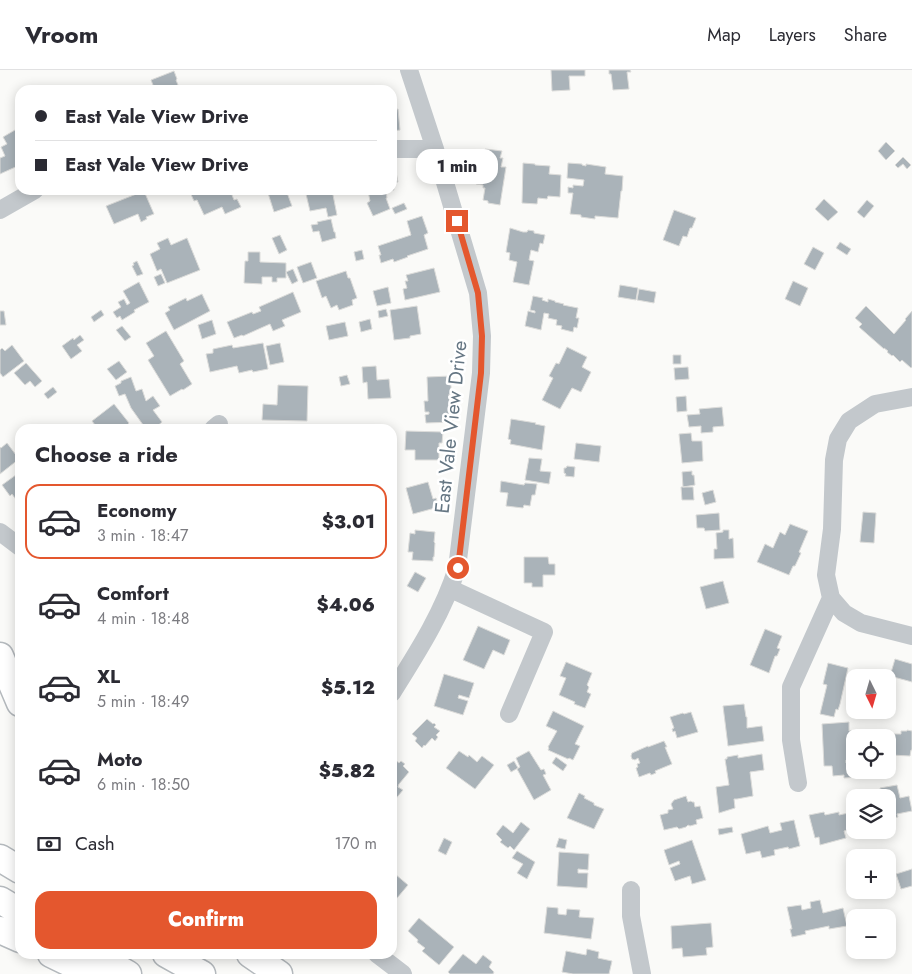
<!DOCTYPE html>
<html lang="en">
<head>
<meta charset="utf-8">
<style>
  body { margin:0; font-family:Jost,sans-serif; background:#f2f2f3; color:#2b2b33; height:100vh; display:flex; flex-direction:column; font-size:19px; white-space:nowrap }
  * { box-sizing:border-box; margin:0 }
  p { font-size:16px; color:#7c7c81 }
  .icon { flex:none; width:28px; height:28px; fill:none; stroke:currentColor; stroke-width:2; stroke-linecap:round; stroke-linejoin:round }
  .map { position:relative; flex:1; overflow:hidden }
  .drawer { position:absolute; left:15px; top:354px; width:382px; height:535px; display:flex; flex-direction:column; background:#fff; border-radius:15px; box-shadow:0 2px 12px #0003 }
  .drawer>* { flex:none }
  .guide { position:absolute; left:15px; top:15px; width:382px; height:110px; border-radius:15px; box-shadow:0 2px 12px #0003; display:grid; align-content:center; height:110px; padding:0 20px; background:#fff }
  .needle { width:32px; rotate:175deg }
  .fabs { position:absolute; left:846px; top:599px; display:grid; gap:10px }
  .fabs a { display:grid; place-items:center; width:50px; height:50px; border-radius:10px; background:#fff; box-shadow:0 2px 12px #0003; font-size:25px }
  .end { position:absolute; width:22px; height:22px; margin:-11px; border:6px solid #e4572e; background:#fff; box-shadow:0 0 0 2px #fff }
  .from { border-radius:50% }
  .bubble { position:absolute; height:35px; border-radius:15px; background:#fff; box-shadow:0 2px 12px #0003; font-size:16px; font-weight:800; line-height:35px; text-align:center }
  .guide b { display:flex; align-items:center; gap:18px; height:48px; font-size:19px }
  .guide b+b { border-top:1px solid #e1e1e2 }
  .guide i { width:12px; height:12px; background:#2b2b33 }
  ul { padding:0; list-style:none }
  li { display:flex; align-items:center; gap:15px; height:75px; margin:0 10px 8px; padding:0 10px; border:2px solid transparent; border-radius:15px }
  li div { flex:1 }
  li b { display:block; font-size:19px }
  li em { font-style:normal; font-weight:800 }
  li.active { border-color:#e4572e }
  li>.icon { width:45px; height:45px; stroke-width:1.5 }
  h2 { padding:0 20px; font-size:22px; line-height:60px }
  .pay { display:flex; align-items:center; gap:12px; height:55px; padding:0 20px; font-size:19px }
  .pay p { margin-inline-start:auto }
  .cta { display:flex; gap:10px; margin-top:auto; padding:10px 20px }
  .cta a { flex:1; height:58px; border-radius:15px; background:#e4572e; color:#fff; font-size:20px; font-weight:800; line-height:58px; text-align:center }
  header { display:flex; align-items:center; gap:30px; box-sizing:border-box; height:70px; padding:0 25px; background:#fff; border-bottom:1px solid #e1e1e2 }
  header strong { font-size:24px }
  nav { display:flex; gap:28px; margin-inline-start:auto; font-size:18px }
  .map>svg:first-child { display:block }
  .building { fill:#aab3b9; stroke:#dcdcda }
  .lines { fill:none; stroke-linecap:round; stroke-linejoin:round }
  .highway-casing { stroke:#b4b9bd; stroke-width:29 }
  .minor { stroke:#c3c8cc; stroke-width:18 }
  .highway { stroke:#fff; stroke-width:26 }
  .route { stroke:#e4572e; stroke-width:6 }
  .labels { text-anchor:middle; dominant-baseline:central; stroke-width:5; stroke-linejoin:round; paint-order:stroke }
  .street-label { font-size:20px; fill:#657683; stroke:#fff }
</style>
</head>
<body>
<header>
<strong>Vroom</strong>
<nav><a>Map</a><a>Layers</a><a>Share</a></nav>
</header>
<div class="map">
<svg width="912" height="904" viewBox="0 0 912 904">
  <rect width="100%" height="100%" fill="#fafaf8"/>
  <path class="building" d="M551,0H585V6H569L570,20L552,21Z
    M609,0H630L631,2H627L629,19L613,20L611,4H609Z
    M174,1L177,9L176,10L180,20H142L153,15L151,10Z
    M398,39L400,60L392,61V40Z
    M15,60L18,66L20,65V95L0,104V88L5,86L1,77L7,74L3,67Z
    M886,72L895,81L886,90L878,81Z
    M485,79L502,81L500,88H503L501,97H506L500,135L488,133V131L483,130L485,118H483V115L476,114V110H475L477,99L482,100L483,94L478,93L479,84L484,85Z
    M903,87L911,95L907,99L903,94L898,98L895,95Z
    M523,93L535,94V95L550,96L549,104L561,105L560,127L548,126L547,129L538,128L537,134L522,133Z
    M568,93L582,94V95L586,96V94L606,97L605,104L623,106L622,121H621L618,148L595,146V149L581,147V145L570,144L573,123H568V117L573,118V115L583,116L584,110L567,108Z
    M392,102H396L398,112L393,113L394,120L386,121L387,128H386L390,139L373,146L367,133L370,131L368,121L371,120H392Z
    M189,120H230L234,130L237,129L241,137L225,144L222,137L204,145L197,130L194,131Z
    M267,120H286L292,136L274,142Z
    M313,120H332L337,145L328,147L326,138L310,141L306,124L311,123L310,121Z
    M144,121L154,144L146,147L147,149L141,152L138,144L114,154L106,136Z
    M824,129L838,142L828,151L815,139Z
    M867,130L874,136L864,148L857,142Z
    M404,133L407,139L395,144L392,138Z
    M674,140L696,148L692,158H690L687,167L683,166L679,176L663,170Z
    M422,146L428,163L424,165L428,179L407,186L408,187L394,192L393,189L381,193L379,185H381L378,176L411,165L407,151Z
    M331,149L334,162H335L336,168L322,172L319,161L313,162L311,155L318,154L317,152Z
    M510,158L523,162H527L528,160L534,161V163L545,165L543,174L540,173L538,182L531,180L529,190L534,191L529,215L513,212L517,192L509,190L510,183L506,182Z
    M280,165L287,180L279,184L272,168Z
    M168,168L171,175L187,168L200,200L167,213L161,199L157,201L150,184L160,179L157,173Z
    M840,172L851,179L847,185L836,178Z
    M813,177L824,183L815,200L804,194Z
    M362,180L364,189L356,191L354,182Z
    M248,182H260V192L286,193V208H277V212H272V207H262V214L244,213L245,191H248Z
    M137,191L143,204L137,206L132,196L134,195L133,193Z
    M311,192L317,208L303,213L297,197Z
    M434,198L440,222L405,230L403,219L407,218L405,211H408L406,205Z
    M293,199L298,211L292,214L286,202Z
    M346,201L348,208H350L357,228L352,230L353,235L339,240L337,235L331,238L326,226L322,228L316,211Z
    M161,204L165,213L158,216L154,207Z
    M793,211L808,218L800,236L785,229Z
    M139,212L149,232L134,240L135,242L122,250L120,246L117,248L113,242L121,237L118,232L124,229L127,235L130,233L123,221Z
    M620,215L638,218L636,230L618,227Z
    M388,217L391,233L377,236L373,221Z
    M639,219L656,222L654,233L637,230Z
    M293,222L301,242L282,250L285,256L273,261L270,254L243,266L242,265L234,268L227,252L252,242L253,244L261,241L259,237Z
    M202,224L210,241L174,260L165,243L170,240L168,237L186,228L187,231Z
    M533,226L543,228L542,230L548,232V229L555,231V232L564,234L563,235L578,238L576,248H579L577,258L574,257L573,262L561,259L562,256L556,255L557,250L548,248L549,244L544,243L541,260L525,256L528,241L535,243V241L530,240Z
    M417,236L421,264L410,266V268L394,270L390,240Z
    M866,236L894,264L906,250L905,249L912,241V297L911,298L902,290L900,292L893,285L892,286L887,282L888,281L884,278V279L859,257L862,254L855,248Z
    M386,239L388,246L379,248L378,241Z
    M101,240L104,245L94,252L91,247Z
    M0,241H4L6,255H0Z
    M370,249L372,259L361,262L359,252Z
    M212,250L216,264L202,269L198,255Z
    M345,252L348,266L329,270L326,256Z
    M122,256L131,267L125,271L116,260Z
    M166,261L184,291L180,294L192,314L183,320L182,319L170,326L148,290L154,286L146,273Z
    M80,265L84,270L77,275L82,281L71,289L62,276L73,268L74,270Z
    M263,273L268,299L253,302L252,300L239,303L237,296L210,302L206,284L213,283V279L232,275L233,278Z
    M280,273L284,292L270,295L266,276Z
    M12,275L24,291L3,307L0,303V280L2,278L5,281Z
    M567,277L587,287L582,297L591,302L581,322L572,318L560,339L542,330L553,308L549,306L556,293L559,294Z
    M673,285H681V294H673Z
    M119,291L127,302L116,310L107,299Z
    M26,293L42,311L35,317L30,311L25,315L14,303Z
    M376,296L377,310L389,309L391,328L368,329L367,312L363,313L362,297Z
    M688,297L689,309L675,310L674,298Z
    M347,305L350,314L341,316L339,307Z
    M451,306V324H449L450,337H452L453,352L426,353L425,345L429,344V342H425L424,331H428L427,307Z
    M131,307L136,321L142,319L146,331L153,326L160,336L153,340L162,352L154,359H146L131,338L125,324L119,326L115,316L121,313V311Z
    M278,315L308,316L307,351L262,350L263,334L277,335Z
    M53,317L57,322L48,329L44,324Z
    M686,326L687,341L677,342L676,327Z
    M114,334L129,353L123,359H98L92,351Z
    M722,337L724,356L713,357V362L701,363V356L689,357L687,345L700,344L699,339Z
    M511,349L536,353L535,354L545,356L542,380L510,374L511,370L508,369L509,363Z
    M406,361L443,362L442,373H439V390H415V380H405Z
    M691,363L692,371H702L703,391L682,393L679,364Z
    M7,373L19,389L0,404V377L1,378Z
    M576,373L601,376L599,392L574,389Z
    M529,388L542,389L540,401L551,402L549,414L525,410Z
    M567,396L575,397L574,407L565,406L566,404L564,403V398H566Z
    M692,401V405H694L695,415L683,417L682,402Z
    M20,402V435L12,424L10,426L2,415Z
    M501,411L524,415L525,413L537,414L535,425H532L530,436L524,435L523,438L506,436L508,423L500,422Z
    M428,412L433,429L436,428L439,437L413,444L406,418Z
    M681,417H693L694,430H682Z
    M713,420L716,432L705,435L702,423Z
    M863,442L876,443L874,473L860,472Z
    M719,443L720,460L705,461L704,458H697L696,445Z
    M790,454L808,461L799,482L801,483L795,496H793L789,505L757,492L765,474L773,478L780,462L785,465Z
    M415,460L435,462L434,472L435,473L434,487H433V491L412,490L413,482H408L410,463L415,464Z
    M723,460H729V469L733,468L734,488L714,489V479H717L716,463L723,462Z
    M524,487H548L549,494H555V505H543V517H532V513H524Z
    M415,502L426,508L418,522L407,516Z
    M723,511L729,533L706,539L700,517Z
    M478,556L510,570L504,585L493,580L484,599L463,590Z
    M765,559L782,566L777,578L780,579L777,586H775L769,603L750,595Z
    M895,589L912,594V612L890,606Z
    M566,592L592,603L587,615L589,617L587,622L591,624L585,638L574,634L575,632L559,625L566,608L560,606Z
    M828,593L848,598L840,634L838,640L836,639L834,647L820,644L827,615L823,614Z
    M444,604L474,613L469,628L459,625L458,628L468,631L463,645L434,636Z
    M744,634L746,647H747V658L762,656L764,671L728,676L723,636Z
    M553,641L584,656L575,674L580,676L573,690L569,688L568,689L548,680L549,678L548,677L557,661L546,656Z
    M691,642L698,662L677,668L675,661L673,662L672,659L674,658L670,647L683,643L684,644Z
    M427,649L433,654L434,653L436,655L434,657L440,661L436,665L438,667L435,671L432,668L425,676L424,675L422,678L415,671L417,668L412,664Z
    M849,652V661L857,660L858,668H855V690H846V693L855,692V700H859V707L844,708V705L833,706L832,696H824L822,654Z
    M907,660L912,661V680H911L910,686L891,685L890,679L891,664H901V661H907Z
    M664,671L667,677H665L672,694L655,701L656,703L651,705L650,703L639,707L636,698L638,697L637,694L640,693L638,688L635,690L632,689L631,686L632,683L648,676V677Z
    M459,681L468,687L469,685L477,692L482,686L494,695L475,719L446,698Z
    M529,681L541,700L544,699L546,704L543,705L551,720L534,730L517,699L520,697L516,688Z
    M762,684L764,700L750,702L753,726L737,729H734L735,738L719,743L716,717L729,715L725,689H727V687L738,685V688Z
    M556,687L567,695L563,701L552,693Z
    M393,688L399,693L401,691L405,694L403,696L409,702L399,714L398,717L403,720L393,732Z
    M514,691L518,698L511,702L507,695Z
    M897,715L900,728L909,726L912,741L897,744L898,747L888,749V728H882L880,718Z
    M579,723L585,726L584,728L594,733V735L604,739L594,759L567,748Z
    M686,726L688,732L691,731L692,732H694L695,737L700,736L703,748L696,750L697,754L690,756L688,755L686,757L679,759L677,757L664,760L660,745L668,743V740L673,739L671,734L674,730Z
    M824,742L825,745L839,742V745L853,742L855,749V758L844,761L846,768L820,775L819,767L815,768L809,745Z
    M794,750L800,776L789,779L788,777L774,780L775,785L762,788L760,781L746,784L741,764L768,756L770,763L782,760L780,753Z
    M521,752L530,759L514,780L510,776L508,778L500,772L502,770L496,764L503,755L513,763Z
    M732,757L733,762L719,765L718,759Z
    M444,768L452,772L446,785L438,781Z
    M559,768L567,770L565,779L556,777Z
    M692,770L706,810L692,814L690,806L675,811L670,798L680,794L679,791L669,795L664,780Z
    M517,781L535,792L527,809L517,803L523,794L512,788Z
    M559,782L589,784L588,800L578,799V803H588L587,818L557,816Z
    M912,799V816L901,819L896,804Z
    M395,804L408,815L392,834V806Z
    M820,830L823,843L843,838L847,856L829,859V856L805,861L806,864L792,867L790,859H792L787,837L801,835L802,840L811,838L810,832Z
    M547,837L558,838V844L566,845L567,839L580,840L579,847L594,848L591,869L544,863Z
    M419,848L454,877L439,895L422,881L425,878L417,872L418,870L408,861Z
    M711,853L713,877L706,878L707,885L683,887L682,878L672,879L671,856Z
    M587,879L599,882L598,888L612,891L609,904H573L562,902L566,881L586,885Z
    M463,884L476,894L483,885L492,892L489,897L494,902L493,904H450L448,902Z"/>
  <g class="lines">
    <g class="highway-casing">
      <path id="highway" d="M0,586L20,633
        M0,788L20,800
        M0,830L20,842
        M0,860L20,869
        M51,884L92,904
        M93,884L128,904
        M166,884L202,904
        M250,884L279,904"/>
    </g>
    <path class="minor" d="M392,79H435
      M0,140L35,120
      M912,327L875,334L849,351L838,369L834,390L832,459L826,505L831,528L844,543L861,553L912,566
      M213,359L219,354
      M0,462L20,477
      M451,519L544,562L509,644
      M392,623C417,583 443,543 457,498L481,303L482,266L478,223L435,79L409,0
      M798,713L791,670V617L831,528
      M631,820V846L642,904
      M377,884L403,904"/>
    <use href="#highway" class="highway"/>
  </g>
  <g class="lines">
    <path class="route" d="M457,151L478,223L482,266L481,303L458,498"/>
  </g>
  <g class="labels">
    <g class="street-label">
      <text transform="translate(451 357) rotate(-84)">East Vale View Drive</text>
    </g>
  </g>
</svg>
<div class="fabs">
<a><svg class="needle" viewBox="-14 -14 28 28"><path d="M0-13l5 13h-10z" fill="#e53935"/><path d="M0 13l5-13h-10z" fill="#7c7c81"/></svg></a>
<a><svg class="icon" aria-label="locate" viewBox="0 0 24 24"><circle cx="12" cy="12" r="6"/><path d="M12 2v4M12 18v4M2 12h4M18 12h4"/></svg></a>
<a><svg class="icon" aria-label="layers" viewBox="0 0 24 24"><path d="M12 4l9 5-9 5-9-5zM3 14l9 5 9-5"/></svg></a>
<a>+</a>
<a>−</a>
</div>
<i class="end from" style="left:458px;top:498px"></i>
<i class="end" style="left:457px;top:151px"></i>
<div class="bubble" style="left:416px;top:79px;width:82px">1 min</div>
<div class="guide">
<b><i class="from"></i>East Vale View Drive</b>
<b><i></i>East Vale View Drive</b>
</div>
<section class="drawer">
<h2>Choose a ride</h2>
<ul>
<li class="active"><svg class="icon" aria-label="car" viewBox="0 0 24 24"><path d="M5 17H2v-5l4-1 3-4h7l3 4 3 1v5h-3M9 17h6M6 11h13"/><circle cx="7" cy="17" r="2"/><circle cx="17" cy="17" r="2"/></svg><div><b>Economy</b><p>3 min · 18:47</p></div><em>$3.01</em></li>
<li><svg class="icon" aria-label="car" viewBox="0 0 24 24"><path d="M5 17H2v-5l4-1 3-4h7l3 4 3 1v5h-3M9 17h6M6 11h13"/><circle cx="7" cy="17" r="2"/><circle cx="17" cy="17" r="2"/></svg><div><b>Comfort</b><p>4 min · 18:48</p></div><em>$4.06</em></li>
<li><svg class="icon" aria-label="car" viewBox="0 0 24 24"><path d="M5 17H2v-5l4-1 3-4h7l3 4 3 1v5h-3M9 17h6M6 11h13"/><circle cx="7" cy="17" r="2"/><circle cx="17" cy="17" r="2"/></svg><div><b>XL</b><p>5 min · 18:49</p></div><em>$5.12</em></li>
<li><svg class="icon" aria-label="car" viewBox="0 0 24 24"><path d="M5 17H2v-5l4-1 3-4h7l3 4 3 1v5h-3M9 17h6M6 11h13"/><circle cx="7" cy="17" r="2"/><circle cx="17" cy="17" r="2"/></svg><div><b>Moto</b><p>6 min · 18:50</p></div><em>$5.82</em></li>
</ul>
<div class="pay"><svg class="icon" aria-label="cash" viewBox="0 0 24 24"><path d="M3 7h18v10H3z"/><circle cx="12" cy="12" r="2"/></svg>Cash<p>170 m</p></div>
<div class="cta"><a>Confirm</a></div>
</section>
</div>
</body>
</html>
